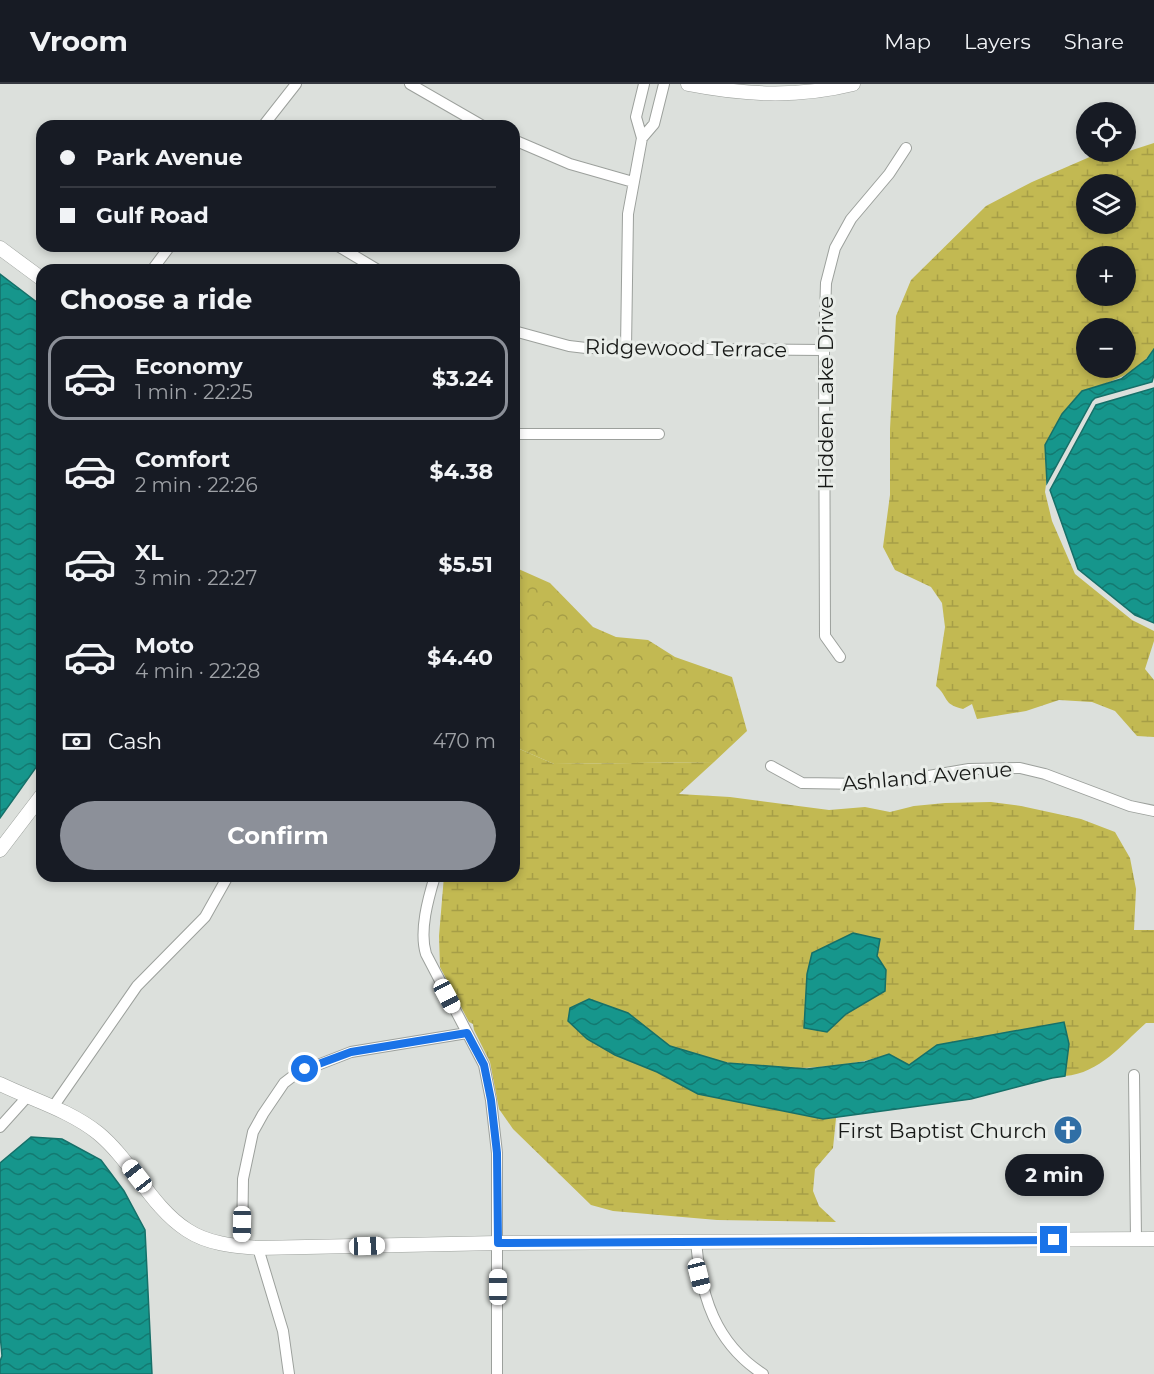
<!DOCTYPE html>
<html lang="en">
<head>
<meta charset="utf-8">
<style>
  body { margin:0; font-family:Montserrat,sans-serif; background:#242831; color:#f1f3f6; height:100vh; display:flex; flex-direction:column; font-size:22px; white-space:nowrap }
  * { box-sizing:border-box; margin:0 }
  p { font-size:20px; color:#9ea1a6 }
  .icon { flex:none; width:33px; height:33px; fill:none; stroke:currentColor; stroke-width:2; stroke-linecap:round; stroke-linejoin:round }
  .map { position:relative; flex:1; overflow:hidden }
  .sheet { position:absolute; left:36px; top:180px; width:484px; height:618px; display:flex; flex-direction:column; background:#171b24; border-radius:18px; box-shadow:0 3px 9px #0003 }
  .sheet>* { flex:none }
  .guide { position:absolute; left:36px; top:36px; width:484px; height:132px; border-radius:18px; box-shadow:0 3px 9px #0003; display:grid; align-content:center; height:132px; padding:0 24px; background:#171b24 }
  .controls { position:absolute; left:1076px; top:18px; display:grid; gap:12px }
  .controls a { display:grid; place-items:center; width:60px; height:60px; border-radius:50%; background:#171b24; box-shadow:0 3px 9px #0003; font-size:30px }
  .end { position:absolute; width:27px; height:27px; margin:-14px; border:8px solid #1a73e8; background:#fff; box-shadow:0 0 0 3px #fff }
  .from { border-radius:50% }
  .bubble { position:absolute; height:42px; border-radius:21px; background:#171b24; box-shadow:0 3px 9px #0003; font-size:20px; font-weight:700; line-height:42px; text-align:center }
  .car { position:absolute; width:18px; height:36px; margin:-18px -9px; border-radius:8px; box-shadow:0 0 4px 2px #0007; background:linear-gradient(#fff 24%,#345 0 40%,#fff 0 76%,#345 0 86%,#fff 0) }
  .guide b { display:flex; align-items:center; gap:21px; height:57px; font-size:22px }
  .guide b+b { border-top:2px solid #363941 }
  .guide i { width:15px; height:15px; background:#f1f3f6 }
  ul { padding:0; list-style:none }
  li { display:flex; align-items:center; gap:18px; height:84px; margin:0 12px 9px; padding:0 12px; border:3px solid transparent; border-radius:18px }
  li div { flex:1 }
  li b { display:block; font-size:22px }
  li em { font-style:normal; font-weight:700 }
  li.on { border-color:#8c9099 }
  li>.icon { width:54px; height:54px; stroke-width:1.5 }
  h2 { padding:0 24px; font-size:27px; line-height:72px }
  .pay { display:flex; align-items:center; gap:15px; height:66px; padding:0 24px; font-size:22px }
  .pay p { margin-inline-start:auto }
  .primary-button { display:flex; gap:12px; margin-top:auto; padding:12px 24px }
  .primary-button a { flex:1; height:69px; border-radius:36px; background:#8c9099; color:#fff; font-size:24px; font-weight:700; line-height:69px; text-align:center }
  header { display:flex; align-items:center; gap:36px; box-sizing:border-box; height:84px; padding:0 30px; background:#171b24; border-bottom:2px solid #363941 }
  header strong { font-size:28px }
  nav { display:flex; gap:33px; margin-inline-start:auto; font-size:21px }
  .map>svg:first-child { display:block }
  .forest { fill:url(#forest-crowns) }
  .wetland { fill:url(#wetland-marsh); fill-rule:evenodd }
  .water { fill:url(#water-waves); stroke:#167069; stroke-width:1.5 }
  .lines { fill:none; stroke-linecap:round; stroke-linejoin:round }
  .minor-casing { stroke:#9ca09c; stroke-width:12 }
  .tertiary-casing { stroke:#9ca09c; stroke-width:15 }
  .minor { stroke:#fff; stroke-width:10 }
  .tertiary { stroke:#fff; stroke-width:14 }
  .route { stroke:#1a73e8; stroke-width:8 }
  .labels { text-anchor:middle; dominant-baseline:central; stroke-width:6; stroke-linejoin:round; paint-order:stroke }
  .street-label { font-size:21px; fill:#171917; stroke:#e9ede9 }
  .poi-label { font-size:21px; fill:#171917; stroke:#e9ede9; text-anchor:end }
</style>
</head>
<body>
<header>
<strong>Vroom</strong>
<nav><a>Map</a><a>Layers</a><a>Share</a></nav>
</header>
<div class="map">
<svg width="1154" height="1290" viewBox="0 0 1154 1290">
  <defs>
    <pattern id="forest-crowns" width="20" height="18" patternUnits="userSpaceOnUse" patternTransform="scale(1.5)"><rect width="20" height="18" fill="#c2b952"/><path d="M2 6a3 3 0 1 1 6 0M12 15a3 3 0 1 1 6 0" fill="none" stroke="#a69e47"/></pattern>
    <pattern id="wetland-marsh" width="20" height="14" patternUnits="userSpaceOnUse" patternTransform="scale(1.5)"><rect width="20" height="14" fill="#c2b952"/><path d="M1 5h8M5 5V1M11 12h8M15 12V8" fill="none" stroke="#a69e47"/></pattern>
    <pattern id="water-waves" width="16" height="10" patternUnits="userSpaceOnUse" patternTransform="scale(1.5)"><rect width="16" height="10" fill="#16968c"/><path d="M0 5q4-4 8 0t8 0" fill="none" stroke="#137a71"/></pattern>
  </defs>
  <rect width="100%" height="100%" fill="#dce0dc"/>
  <path class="forest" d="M514,483L550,499L593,543L616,553L648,556L675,573L732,593L747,647L714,678L554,680L515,663Z"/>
  <path class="wetland" d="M1154,59V265C1135,291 1112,298 1082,307L1047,393L1045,408L1052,437L1075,490L1132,536L1154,547V557L1145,585L1154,596V653L1137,652L1115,627L1092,618L1059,616L1026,627L977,635L972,620L963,625C942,620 949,613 936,602L945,543L942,519L931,503L895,486L883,463L890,411V345L896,232L911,196L986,122L1032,98L1092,72L1123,69ZM1086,100H1125V140H1086ZM1086,172H1125V212H1086ZM1086,244H1125V284H1086Z
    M515,663L554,680L714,678L679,710L730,713L829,726L865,723L890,728L914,722L945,719L991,718L1021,722L1081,735L1115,748L1130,774L1136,805L1134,846H1154V939H1146C1121,961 1100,989 1065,992L1069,960L1064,938L937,961L909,981L889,970C829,991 730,988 672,963C658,957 641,939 628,929L587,955L615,971L657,988L698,1010L823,1035L836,1034L833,1064L815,1085L813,1107L819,1122L836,1138L717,1136L613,1127L591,1121L513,1045L499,1025L490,978L474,946L473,940L469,938L440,883L439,852L444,792H514ZM853,850L880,855L877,872L885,907L846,930L827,948L812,869Z"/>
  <path class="water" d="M0,190L42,222V675L0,734Z
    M1154,265V291L1152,298L1095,314L1092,317L1047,399L1045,361L1062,330L1082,307L1121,295L1147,275Z
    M1154,304V539L1135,531L1078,485L1050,406L1096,321Z
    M853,849L880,855L877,872L886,886L885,907L846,930L827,948L804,944L807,890L812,869Z
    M589,915L628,929L670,962L727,979L807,985L865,978L889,970L909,981L937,961L1064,938L1069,960L1065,992L1052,994L971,1015L823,1035L698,1010L657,988L615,971L587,955L568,937L570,924Z
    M31,1053L62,1055L101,1076L124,1107L145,1146L152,1290H0V1277L2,1272L0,1250V1079Z"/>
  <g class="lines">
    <g class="minor-casing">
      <path id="minor" d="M410,0L483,42
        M644,0L636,33L642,54L654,40L664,0
        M263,42L296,0
        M514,56L570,80L633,98
        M338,162L378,186
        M152,186L170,162
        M514,247L569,262L586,264L824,266
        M626,264L628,130L642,54
        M514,350H659
        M840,573L825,552L824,266L826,199L835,164L851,135L889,90L906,64
        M771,682L802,699L865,700L894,698L969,685L1020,684L1045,690L1130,722L1154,727
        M435,792C428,815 419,847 426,870L484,981L491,1016L497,1069V1290
        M1134,991L1136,1155
        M53,1023L137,902L205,833L228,792
        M0,1043L27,1013
        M696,1158C701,1212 715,1259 763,1290
        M242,1162L243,1095L253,1048L263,1030L284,999L297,989L351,968L467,949
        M258,1164L283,1247L289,1290"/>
    </g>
    <g class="tertiary-casing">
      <path id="tertiary" d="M688,0C744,11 797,14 853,0
        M0,164L42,195
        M0,766L42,711
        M0,1000C33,1016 69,1026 98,1049C132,1077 151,1123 187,1146C208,1160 234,1162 258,1164L498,1159L1154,1155"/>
    </g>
    <use href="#minor" class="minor"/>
    <use href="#tertiary" class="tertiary"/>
  </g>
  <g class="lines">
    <path class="route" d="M305,985L351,968L467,949L484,981L491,1016L497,1069L498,1159L1054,1156"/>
  </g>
  <defs>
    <g id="church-disc" transform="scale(1.5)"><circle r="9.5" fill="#306fa6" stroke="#e9ede9"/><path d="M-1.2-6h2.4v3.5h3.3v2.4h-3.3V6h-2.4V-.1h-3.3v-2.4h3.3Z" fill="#fff"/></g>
  </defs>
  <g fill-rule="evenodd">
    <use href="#church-disc" x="1068" y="1046"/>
  </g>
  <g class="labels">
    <g class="street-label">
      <text transform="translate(686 264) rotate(1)">Ridgewood Terrace</text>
      <text transform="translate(825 309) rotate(-90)">Hidden Lake Drive</text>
      <text transform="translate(927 692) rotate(-5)">Ashland Avenue</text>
    </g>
    <g class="poi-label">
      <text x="1047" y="1046">First Baptist Church</text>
    </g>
  </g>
</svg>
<div class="controls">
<a><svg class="icon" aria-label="locate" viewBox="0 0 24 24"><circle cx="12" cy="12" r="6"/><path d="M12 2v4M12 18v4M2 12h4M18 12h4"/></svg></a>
<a><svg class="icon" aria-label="layers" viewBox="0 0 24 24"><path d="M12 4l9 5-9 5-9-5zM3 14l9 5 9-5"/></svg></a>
<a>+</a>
<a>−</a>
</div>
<i class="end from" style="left:305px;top:985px"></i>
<i class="end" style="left:1054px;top:1156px"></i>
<div class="bubble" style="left:1005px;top:1070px;width:99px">2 min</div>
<i class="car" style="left:447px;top:912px;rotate:152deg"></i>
<i class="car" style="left:137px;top:1092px;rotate:322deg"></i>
<i class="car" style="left:242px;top:1140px;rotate:181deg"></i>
<i class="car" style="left:367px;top:1162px;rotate:88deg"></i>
<i class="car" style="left:699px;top:1192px;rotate:166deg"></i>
<i class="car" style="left:498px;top:1203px;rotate:0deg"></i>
<div class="guide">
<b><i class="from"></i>Park Avenue</b>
<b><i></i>Gulf Road</b>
</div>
<section class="sheet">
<h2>Choose a ride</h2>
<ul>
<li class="on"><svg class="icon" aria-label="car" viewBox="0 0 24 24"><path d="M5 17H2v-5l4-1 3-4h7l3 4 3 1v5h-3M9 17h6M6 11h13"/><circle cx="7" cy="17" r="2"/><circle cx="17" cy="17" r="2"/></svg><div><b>Economy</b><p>1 min · 22:25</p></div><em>$3.24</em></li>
<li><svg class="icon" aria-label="car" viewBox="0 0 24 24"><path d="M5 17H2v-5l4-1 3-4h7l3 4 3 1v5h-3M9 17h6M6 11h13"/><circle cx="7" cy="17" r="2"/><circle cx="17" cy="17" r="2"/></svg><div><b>Comfort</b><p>2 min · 22:26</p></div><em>$4.38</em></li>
<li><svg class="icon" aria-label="car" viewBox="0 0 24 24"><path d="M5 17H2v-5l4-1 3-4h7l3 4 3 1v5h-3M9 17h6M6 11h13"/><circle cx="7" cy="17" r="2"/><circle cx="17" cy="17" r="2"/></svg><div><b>XL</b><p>3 min · 22:27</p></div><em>$5.51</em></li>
<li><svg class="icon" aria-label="car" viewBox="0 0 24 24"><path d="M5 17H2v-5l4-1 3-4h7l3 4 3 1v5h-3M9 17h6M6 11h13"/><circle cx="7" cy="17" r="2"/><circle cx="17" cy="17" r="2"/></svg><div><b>Moto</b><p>4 min · 22:28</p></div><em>$4.40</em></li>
</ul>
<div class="pay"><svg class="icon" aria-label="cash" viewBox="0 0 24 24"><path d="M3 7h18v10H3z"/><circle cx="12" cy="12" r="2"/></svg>Cash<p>470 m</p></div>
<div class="primary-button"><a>Confirm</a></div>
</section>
</div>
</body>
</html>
